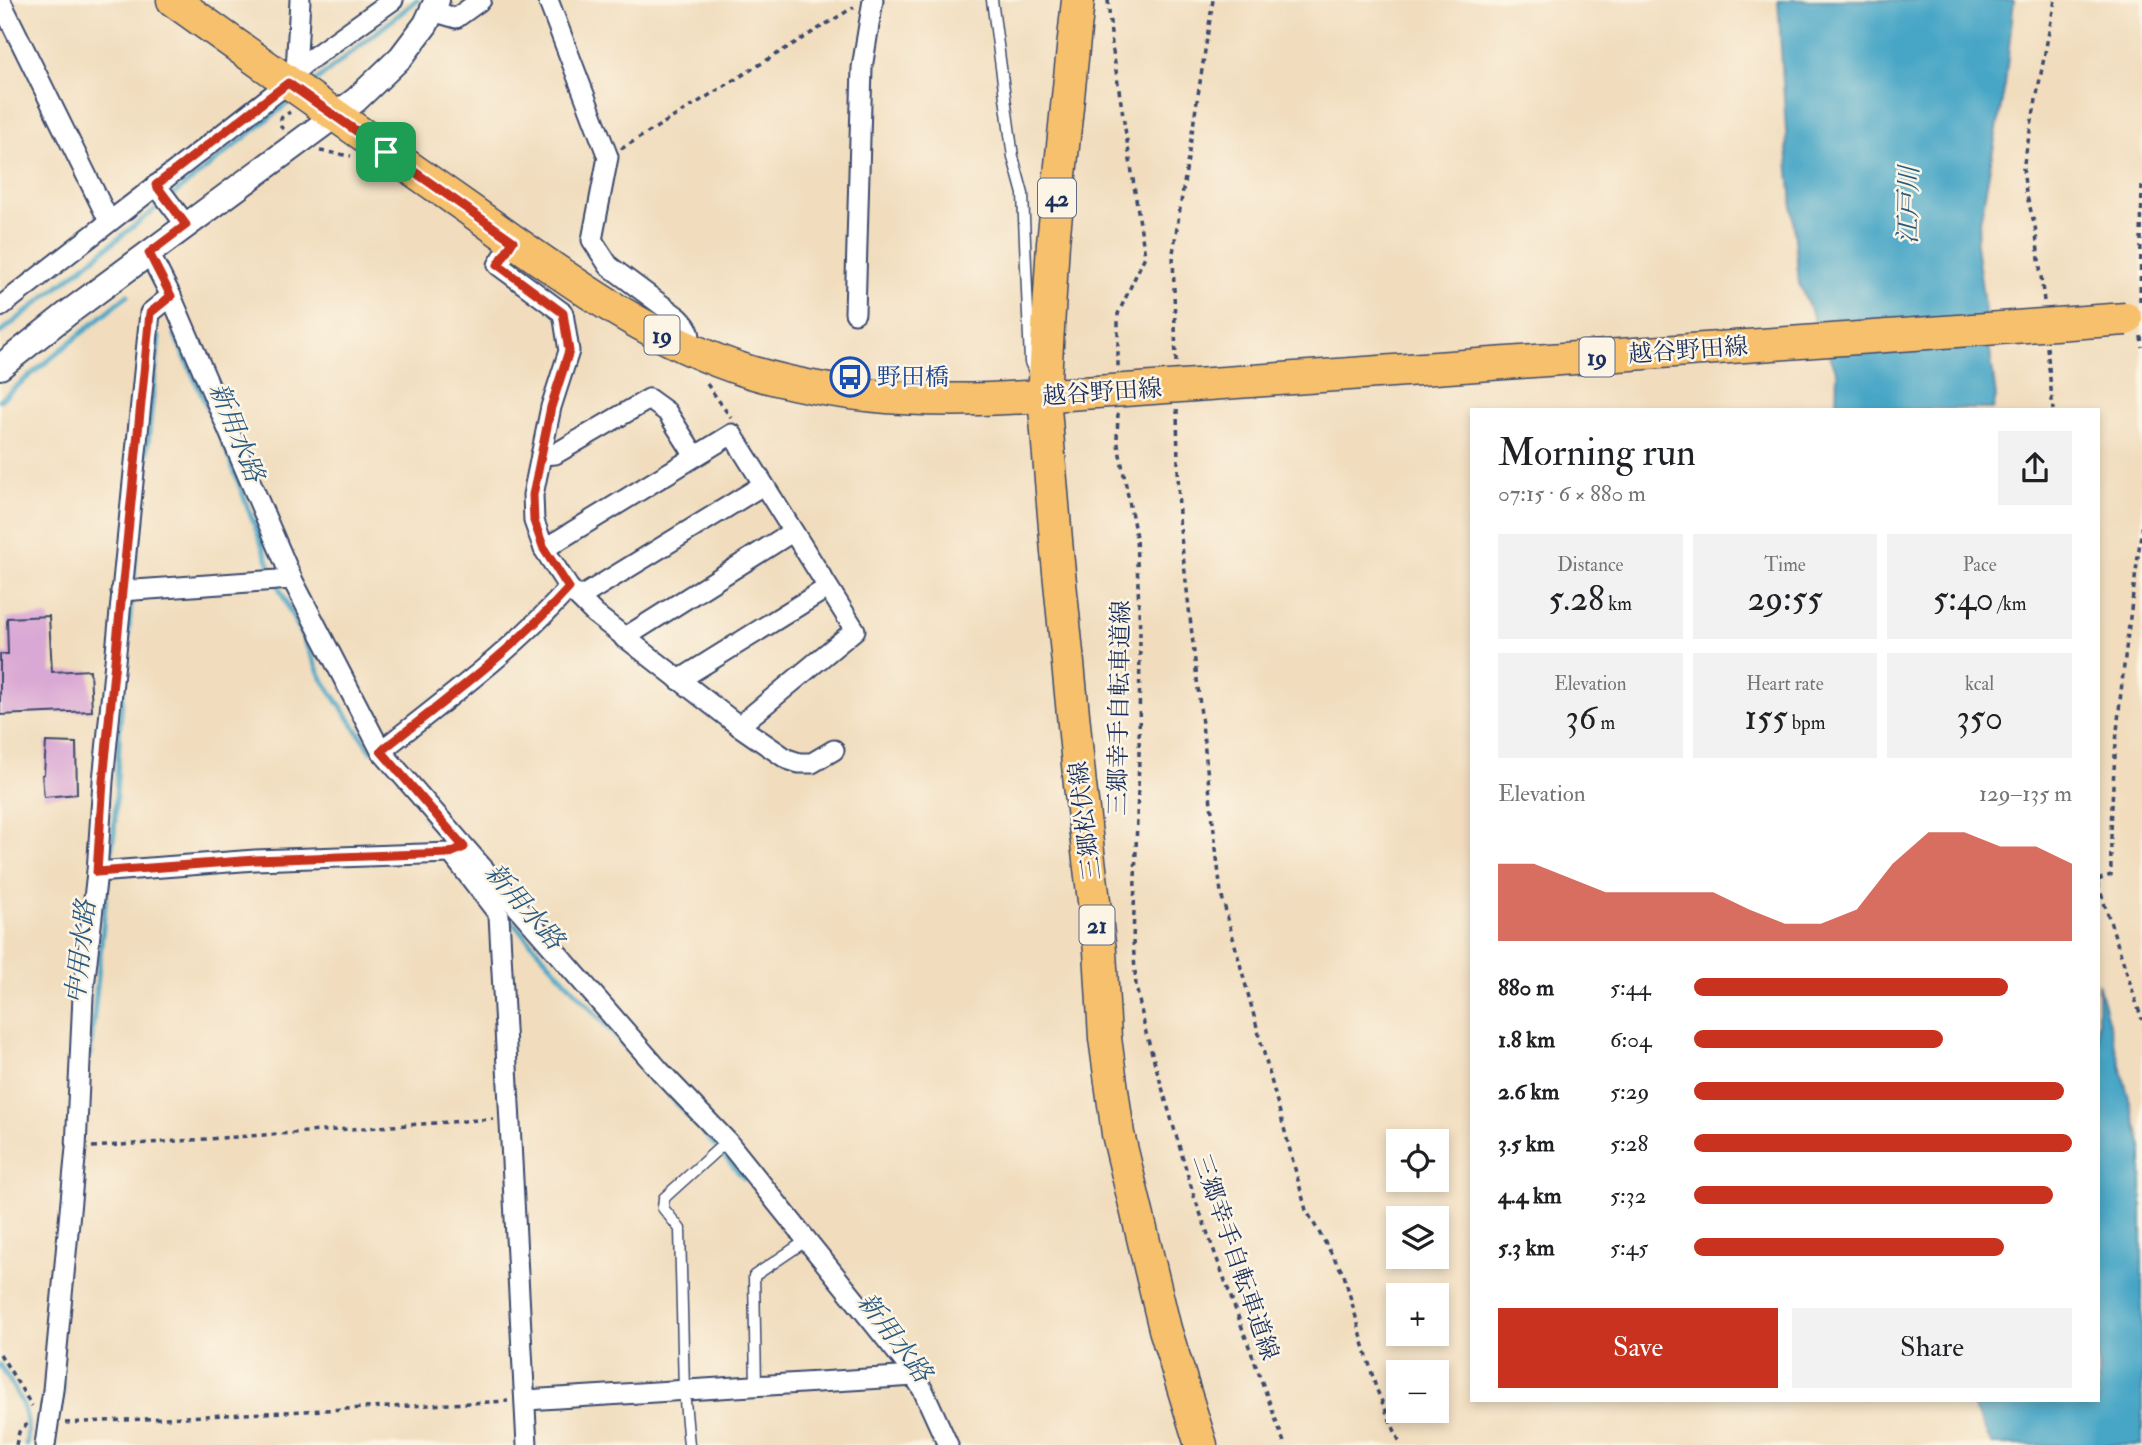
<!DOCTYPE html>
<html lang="en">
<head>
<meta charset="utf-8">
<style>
  body { margin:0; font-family:"IM FELL Double Pica","Noto Serif JP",serif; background:#f2f2f2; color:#202124; height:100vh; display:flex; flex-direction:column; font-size:26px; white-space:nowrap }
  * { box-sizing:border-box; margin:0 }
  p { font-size:23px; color:#757577 }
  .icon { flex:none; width:38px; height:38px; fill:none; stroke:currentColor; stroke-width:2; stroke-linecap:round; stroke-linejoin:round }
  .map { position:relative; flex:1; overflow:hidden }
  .details { position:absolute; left:1470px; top:408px; width:630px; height:994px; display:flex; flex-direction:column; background:#fff; border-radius:0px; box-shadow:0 4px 10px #0003 }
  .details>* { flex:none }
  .buttons { position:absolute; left:1386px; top:1129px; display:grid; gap:14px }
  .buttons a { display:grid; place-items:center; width:63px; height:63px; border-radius:0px; background:#fff; box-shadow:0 4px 10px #0003; font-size:35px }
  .pin { position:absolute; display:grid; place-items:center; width:60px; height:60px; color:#fff; margin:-30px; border-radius:14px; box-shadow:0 4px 10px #0006 }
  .round { display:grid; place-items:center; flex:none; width:74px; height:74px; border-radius:0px; background:#f2f2f2 }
  .overview { display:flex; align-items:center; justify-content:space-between; height:119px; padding:0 28px }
  h1 { font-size:38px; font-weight:600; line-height:52px }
  .metrics { display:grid; grid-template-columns:repeat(3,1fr); gap:10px; height:119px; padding:7px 28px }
  .metrics div { display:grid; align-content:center; border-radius:0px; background:#f2f2f2; text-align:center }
  .metrics b { font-size:35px; font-weight:600 }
  .metrics small { font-size:19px; font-weight:400 }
  .metrics p { font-size:19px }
  .chart { height:196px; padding:14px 28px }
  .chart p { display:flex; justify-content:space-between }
  .chart svg { width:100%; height:126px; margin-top:7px; fill:#c8321e; opacity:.7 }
  .action { display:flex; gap:14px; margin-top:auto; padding:14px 28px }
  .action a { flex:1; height:80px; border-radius:0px; background:#c8321e; color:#fff; font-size:28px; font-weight:600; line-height:80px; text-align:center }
  .action a+a { background:#f2f2f2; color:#202124 }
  ul { padding:0 28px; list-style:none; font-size:23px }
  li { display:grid; grid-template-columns:112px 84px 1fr; align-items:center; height:52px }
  li i { height:18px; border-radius:9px; background:#c8321e }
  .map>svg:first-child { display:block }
  .water { fill:#47a6c6; stroke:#316a92; stroke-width:2 }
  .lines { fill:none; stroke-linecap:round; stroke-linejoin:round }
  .stream { stroke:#47a6c6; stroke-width:5 }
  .building { fill:#daa8d4 }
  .service-casing { stroke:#3b496c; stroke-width:13 }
  .minor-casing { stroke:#3b496c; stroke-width:23 }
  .tertiary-casing { stroke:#3b496c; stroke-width:28 }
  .primary-casing { stroke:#3b496c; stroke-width:35 }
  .path { stroke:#3b496c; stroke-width:3.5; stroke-dasharray:5 5; stroke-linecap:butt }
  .service { stroke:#fff; stroke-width:10 }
  .minor { stroke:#fff; stroke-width:19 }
  .tertiary { stroke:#fff; stroke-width:24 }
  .primary { stroke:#f7c06c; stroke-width:32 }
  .primary-bridge-casing { stroke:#3b496c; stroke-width:35; stroke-linecap:butt }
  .primary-bridge { stroke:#f7c06c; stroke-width:32 }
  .route-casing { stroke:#fff; stroke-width:14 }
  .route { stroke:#c8321e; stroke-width:9 }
  .labels { text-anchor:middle; stroke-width:5; stroke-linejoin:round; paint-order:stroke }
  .shield { fill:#fcf5e5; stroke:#5e6a86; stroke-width:2 }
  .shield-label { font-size:23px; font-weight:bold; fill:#1b2f5e }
  .street-label { font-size:24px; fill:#1b2f5e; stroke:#fcf5e5 }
  .transit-label { font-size:24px; fill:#164399; stroke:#fcf5e5; text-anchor:start }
  .water-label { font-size:26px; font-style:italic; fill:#2a5982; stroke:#fcf5e5 }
</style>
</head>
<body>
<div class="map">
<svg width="2142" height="1445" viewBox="0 0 2142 1445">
  <rect width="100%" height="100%" fill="#fcf5e5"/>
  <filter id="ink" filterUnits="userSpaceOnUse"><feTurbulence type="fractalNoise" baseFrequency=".0143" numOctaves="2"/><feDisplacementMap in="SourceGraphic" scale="14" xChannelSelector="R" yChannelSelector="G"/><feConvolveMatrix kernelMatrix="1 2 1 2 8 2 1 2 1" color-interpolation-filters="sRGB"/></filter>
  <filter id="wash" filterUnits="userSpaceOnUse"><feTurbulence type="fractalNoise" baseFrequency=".00686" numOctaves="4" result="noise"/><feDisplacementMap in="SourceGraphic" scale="28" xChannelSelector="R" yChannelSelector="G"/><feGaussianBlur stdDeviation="1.57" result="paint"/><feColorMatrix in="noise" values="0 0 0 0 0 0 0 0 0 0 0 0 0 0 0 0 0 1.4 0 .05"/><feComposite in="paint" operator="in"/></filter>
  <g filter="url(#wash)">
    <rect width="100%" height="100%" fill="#f1ddbe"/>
    <g class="water">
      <path d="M 1778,0 L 2014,0 L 2005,85 L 1976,244 L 1996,397 L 1993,409 L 1836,409 L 1837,372 L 1799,284 L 1787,148 Z"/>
      <path d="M 2098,983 L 2142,1147 L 2142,1445 L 1992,1445 L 1970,1400 L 2098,1400 Z"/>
    </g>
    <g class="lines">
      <g class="stream">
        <path d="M 312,84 L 417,0"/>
        <path d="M 0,333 L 293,99"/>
        <path d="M 175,335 L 225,447 L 273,574"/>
        <path d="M 0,400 L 128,295"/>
        <path d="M 277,583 L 321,677 L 371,751"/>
        <path d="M 133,584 L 159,337"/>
        <path d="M 424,815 L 452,848"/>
        <path d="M 109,867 L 114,834 L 120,724 L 132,594"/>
        <path d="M 506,915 L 641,1064"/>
        <path d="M 90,1055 L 108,876"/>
        <path d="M 671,1097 L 744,1178"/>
        <path d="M 0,1365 C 16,1392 33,1412 26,1445"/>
        <path d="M 60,1410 L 63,1385"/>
      </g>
    </g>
    <g id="blocks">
      <g class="building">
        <path d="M 49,616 L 52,672 L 90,670 L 92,711 L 0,715 L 0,654 L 8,654 L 7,618 Z"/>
        <path d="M 46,742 L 76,743 L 77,794 L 44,797 L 42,775 L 44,774 Z"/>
      </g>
    </g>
  </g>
  <g filter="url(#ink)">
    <use href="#blocks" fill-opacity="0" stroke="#3b496c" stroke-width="2"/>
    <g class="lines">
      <g class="service-casing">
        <g id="service">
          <path d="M 992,0 L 1013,157 L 1023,194 L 1030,362 L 1035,374"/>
          <path d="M 756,1386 L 754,1276 L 807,1240"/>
          <path d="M 689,1445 L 684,1390 L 680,1229 L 663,1208 L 664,1198 L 727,1141"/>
        </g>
      </g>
      <g class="minor-casing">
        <g id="minor">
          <path d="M 0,0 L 109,221"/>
          <path d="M 548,0 L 608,157 L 592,240 L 609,266 L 679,318 C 689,328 692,334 689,348"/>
          <path d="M 432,11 L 456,18 L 481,0"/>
          <path d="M 296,71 L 300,0"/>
          <path d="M 156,185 L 186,225"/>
          <path d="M 513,241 L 498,265 L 563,313 L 569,351 L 551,407 L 533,495 L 534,521 L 544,549 L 569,588 L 595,614 L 739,726 L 787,759 L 799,763 L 812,763 L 834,750"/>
          <path d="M 149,253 L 171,296 L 292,579 L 381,751 L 660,1071 L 727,1141 L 908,1366 L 923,1390 L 948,1445"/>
          <path d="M 0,307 L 288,83 L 296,71 L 305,63 L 393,0"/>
          <path d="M 855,313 L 862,68 L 873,0"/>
          <path d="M 541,455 L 555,454 L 649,399 L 667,412 L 695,456"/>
          <path d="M 544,549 L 732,434 L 855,630 L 739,726"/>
          <path d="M 121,591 L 292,579"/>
          <path d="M 579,598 L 763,485"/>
          <path d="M 624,638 L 792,532"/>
          <path d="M 679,680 L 827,588"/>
          <path d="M 381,751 C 445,700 515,649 569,588"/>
          <path d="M 451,853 L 499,915 L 527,1445"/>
          <path d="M 97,872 L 255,860 L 451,853 L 460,849"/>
          <path d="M 526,1400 L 915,1376"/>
          <path d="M 45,1445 L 53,1390 L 76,1148 L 83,996 L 97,872 L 103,781 L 150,313 L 171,296"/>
        </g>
      </g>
      <g class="tertiary-casing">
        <path id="tertiary" d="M 0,367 L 68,313 L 356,100 L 401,57 L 426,24 L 437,0"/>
      </g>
      <g class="primary-casing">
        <g id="primary">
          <path d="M 173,0 C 269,69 366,137 463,205 C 552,268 645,340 750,372 C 856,403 956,404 1065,394"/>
          <path d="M 1078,0 L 1053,243 L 1044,396 L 1057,552 L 1080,785 L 1100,951 L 1105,1038 L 1118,1134 L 1165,1329 L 1201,1445"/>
        </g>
      </g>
      <g class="path">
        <path d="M 1108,0 L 1112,45 L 1145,256 L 1118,314 L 1118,367"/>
        <path d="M 284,129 L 281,127 L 281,118 L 290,112"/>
        <path d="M 621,149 L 854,7"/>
        <path d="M 320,151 L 351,156"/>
        <path d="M 2044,301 L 2035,226 L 2026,193 L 2023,168 L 2055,0"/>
        <path d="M 2140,301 L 2142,184"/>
        <path d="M 2141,336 L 2142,347"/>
        <path d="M 2047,347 L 2053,410"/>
        <path d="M 1176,362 L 1173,253 L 1213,0"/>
        <path d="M 707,384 L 731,418"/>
        <path d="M 1177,409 L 1179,519 L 1221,893 L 1306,1210 L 1344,1275 L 1376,1388 L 1401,1445"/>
        <path d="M 1118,413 L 1117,439 L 1136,537 L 1140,633 L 1139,758 L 1133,941 L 1136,986 L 1146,1033 L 1194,1196 L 1285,1445"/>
        <path d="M 2098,880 L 2111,875 C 2109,758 2127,642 2142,526"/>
        <path d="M 2098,884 L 2142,1020"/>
        <path d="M 92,1147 L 493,1119"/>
        <path d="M 0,1354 L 32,1406"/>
        <path d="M 65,1423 L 508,1401"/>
        <path d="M 16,1445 L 19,1432 L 30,1421"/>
      </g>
      <use href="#service" class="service"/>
      <use href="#minor" class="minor"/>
      <use href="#tertiary" class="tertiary"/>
      <use href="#primary" class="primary"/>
      <g class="primary-bridge-casing">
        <path id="primary-bridge" d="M 1068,394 L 2126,319"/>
      </g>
      <use href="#primary-bridge" class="primary-bridge"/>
    </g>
  </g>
  <g class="lines" filter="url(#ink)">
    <g class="route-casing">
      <path id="route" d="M 288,83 L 513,241 L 498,265 L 563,313 L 569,351 L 551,407 L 533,495 L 534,521 L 544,549 L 569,588 C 514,649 446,700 381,751 L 464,847 L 450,853 L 255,860 L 97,872 L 103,781 L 150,313 L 171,296 L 149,253 L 186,225 L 156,185 Z"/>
    </g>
    <use href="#route" class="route"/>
  </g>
  <defs>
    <g id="bus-ring" transform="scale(2.0125)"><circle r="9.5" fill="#fcf5e5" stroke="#1a4fb4" stroke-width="1.5"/><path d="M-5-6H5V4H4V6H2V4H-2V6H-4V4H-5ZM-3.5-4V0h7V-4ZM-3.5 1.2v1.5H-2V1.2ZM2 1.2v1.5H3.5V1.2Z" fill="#1a4fb4"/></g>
  </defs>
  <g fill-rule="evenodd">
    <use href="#bus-ring" x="850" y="377"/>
  </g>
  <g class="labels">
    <g class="shield">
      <rect x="1038" y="178.5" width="38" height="39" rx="5"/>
      <rect x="644.5" y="315.5" width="35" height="39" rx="5"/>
      <rect x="1579.5" y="337.5" width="35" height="39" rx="5"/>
      <rect x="1079.5" y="905.5" width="35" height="39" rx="5"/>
    </g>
    <g class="shield-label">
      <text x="1057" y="206">42</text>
      <text x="662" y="343">19</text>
      <text x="1597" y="365">19</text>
      <text x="1097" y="933">21</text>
    </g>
    <g class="street-label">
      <text transform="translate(1688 350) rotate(-4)" y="8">越谷野田線</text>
      <text transform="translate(1102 392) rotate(-4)" y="8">越谷野田線</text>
      <text transform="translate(1119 708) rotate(-89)" y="8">三郷幸手自転車道線</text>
      <text transform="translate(1085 821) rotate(-97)" y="8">三郷松伏線</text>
      <text transform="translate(1236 1257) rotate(71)" y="8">三郷幸手自転車道線</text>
    </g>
    <g class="transit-label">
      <text x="877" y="385">野田橋</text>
    </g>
    <g class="water-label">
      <text transform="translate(1908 205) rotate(-89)" y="9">江戸川</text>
      <text transform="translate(237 432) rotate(68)" y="9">新用水路</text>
      <text transform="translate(525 906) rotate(49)" y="9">新用水路</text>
      <text transform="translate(80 952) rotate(-84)" y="9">中用水路</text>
      <text transform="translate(895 1337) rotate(53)" y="9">新用水路</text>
    </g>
  </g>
</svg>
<div class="buttons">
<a><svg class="icon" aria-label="locate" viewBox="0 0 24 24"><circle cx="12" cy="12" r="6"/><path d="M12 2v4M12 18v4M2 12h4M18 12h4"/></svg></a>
<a><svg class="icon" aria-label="layers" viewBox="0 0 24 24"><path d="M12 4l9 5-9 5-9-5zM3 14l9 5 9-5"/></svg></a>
<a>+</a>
<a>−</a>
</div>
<div class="pin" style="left:386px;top:152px;background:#1e9e55"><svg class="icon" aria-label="arrive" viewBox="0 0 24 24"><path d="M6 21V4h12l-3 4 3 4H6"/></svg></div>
<section class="details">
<div class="overview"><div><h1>Morning run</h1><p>07:15 · 6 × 880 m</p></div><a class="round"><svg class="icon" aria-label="share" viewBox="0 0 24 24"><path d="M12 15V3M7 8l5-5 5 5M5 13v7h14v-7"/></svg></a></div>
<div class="metrics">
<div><p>Distance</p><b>5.28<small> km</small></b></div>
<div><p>Time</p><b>29:55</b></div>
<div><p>Pace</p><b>5:40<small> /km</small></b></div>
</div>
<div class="metrics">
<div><p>Elevation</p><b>36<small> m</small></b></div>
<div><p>Heart rate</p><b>155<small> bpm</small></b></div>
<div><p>kcal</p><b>350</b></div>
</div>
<div class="chart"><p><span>Elevation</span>129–135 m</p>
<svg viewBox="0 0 160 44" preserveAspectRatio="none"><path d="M0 44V17L10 17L20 22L30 27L40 27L50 27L60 27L70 33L80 38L90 38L100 33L110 17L120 6L130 6L140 11L150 11L160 17V44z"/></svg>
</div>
<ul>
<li><b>880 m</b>5:44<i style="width:83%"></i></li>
<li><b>1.8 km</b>6:04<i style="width:66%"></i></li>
<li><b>2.6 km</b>5:29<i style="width:98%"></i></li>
<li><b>3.5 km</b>5:28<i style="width:100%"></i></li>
<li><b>4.4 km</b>5:32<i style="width:95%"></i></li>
<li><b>5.3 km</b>5:45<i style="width:82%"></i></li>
</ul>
<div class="action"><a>Save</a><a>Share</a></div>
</section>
</div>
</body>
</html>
